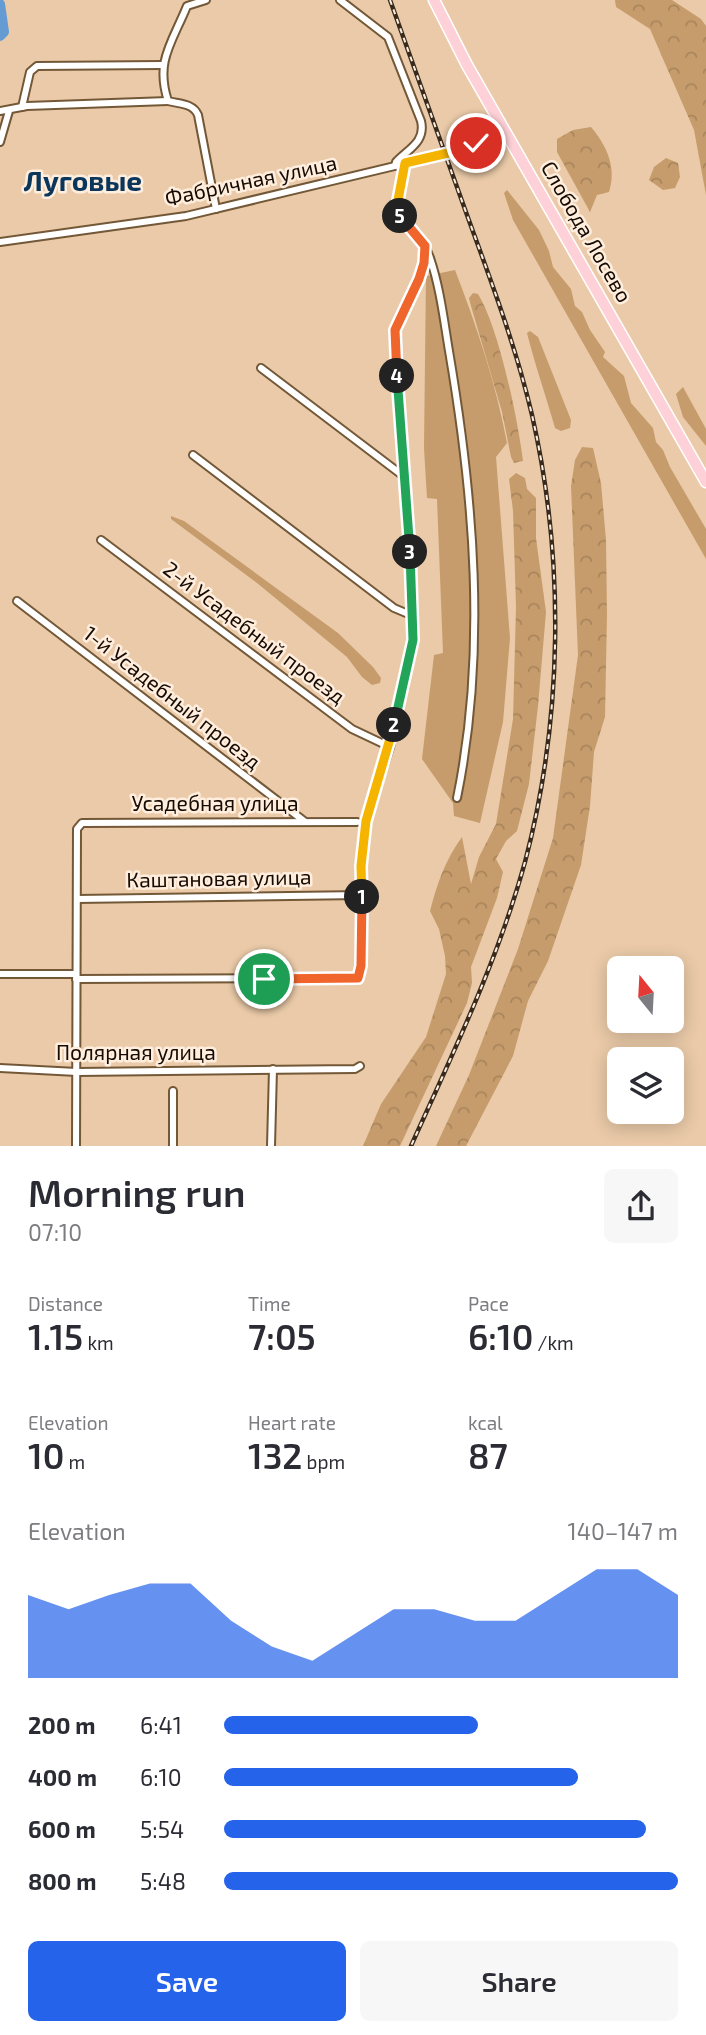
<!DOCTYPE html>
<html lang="en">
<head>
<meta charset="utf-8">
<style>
  body { margin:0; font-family:"Exo 2",sans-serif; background:#f7f7f7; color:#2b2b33; height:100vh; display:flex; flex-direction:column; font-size:26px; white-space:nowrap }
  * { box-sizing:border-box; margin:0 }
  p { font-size:23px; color:#7c7c81 }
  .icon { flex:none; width:38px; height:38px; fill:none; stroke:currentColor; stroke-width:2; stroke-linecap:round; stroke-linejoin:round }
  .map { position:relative; height:1146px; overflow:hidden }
  .side { display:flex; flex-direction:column; background:#fff; flex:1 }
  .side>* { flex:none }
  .needle { width:46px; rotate:342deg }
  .tools { position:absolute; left:607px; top:956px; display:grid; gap:14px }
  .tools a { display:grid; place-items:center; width:77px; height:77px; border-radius:10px; background:#fff; box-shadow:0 4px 18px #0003; font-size:35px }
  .pin { position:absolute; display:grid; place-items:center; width:60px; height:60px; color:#fff; margin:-30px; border:4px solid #fff; border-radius:50%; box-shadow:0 2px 7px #0007 }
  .km { position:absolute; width:35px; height:35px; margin:-18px; border-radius:50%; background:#222; color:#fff; font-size:19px; line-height:35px; text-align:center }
  .round { display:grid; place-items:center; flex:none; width:74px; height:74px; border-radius:10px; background:#f7f7f7 }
  .summary { display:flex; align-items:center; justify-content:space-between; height:119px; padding:0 28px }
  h1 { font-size:38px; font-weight:600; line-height:52px }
  .metrics { display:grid; grid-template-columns:repeat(3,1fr); gap:10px; height:119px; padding:7px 28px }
  .metrics div { display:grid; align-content:center }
  .metrics b { font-size:35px; font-weight:600 }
  .metrics small { font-size:19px; font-weight:400 }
  .metrics p { font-size:19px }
  .chart { height:196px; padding:14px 28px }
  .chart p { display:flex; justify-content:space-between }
  .chart svg { width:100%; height:126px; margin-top:7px; fill:#2563eb; opacity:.7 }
  .primary-button { display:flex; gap:14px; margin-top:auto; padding:14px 28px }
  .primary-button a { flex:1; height:80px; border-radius:10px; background:#2563eb; color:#fff; font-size:28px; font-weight:600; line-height:80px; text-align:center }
  .primary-button a+a { background:#f7f7f7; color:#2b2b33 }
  ul { padding:0 28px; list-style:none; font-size:23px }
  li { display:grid; grid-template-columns:112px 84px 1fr; align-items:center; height:52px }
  li i { height:18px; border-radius:9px; background:#2563eb }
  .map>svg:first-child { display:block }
  .green { fill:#c69c6c }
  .forest { fill:url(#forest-crowns) }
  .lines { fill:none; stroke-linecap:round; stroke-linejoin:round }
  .river { stroke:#649bd2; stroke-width:10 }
  .minor-casing { stroke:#735838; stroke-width:10 }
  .primary-casing { stroke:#fff; stroke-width:13 }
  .minor { stroke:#fff; stroke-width:6 }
  .primary { stroke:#fed0d7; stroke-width:10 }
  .rail-casing { stroke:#382a1d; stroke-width:4.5 }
  .rail { stroke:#fed; stroke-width:2; stroke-dasharray:5; stroke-linecap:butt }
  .split-1-casing { stroke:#fff; stroke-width:14 }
  .split-2-casing { stroke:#fff; stroke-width:14 }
  .split-3-casing { stroke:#fff; stroke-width:14 }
  .split-4-casing { stroke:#fff; stroke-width:14 }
  .split-5-casing { stroke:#fff; stroke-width:14 }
  .split-6-casing { stroke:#fff; stroke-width:14 }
  .split-1 { stroke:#f0652b; stroke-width:9 }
  .split-2 { stroke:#f5b400; stroke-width:9 }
  .split-3 { stroke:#22a559; stroke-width:9 }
  .split-4 { stroke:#22a559; stroke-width:9 }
  .split-5 { stroke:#f0652b; stroke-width:9 }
  .split-6 { stroke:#f5b400; stroke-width:9 }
  .labels { text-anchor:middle; stroke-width:5; stroke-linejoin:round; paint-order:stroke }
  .street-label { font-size:21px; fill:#160b02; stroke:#fed }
  .district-label { font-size:28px; font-weight:bold; fill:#0b365b; stroke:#fed }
</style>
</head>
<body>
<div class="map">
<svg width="706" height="1146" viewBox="0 0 706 1146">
  <defs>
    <pattern id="forest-crowns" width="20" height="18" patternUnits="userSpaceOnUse" patternTransform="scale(1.75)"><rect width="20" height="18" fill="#c69c6c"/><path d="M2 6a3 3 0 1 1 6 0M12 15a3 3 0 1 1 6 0" fill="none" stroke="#a9855c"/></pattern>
  </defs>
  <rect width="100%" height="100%" fill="#eacaa8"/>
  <g class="green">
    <path d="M 507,190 L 539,230 L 549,251 L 553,267 L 571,289 L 575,306 L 582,312 L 590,330 L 605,352 L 603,357 L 624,376 L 631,403 L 653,428 L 656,442 L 663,450 L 670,467 L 706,529 L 706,559 L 513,220 L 504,193 Z"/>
    <path d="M 455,270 C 477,327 496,384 507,443 L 496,457 L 510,638 L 503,722 L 480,823 L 454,816 L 453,803 L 422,759 L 434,655 L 443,653 L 437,499 L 427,498 L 424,448 L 426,276 Z"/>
    <path d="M 530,331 L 538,337 L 571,420 L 570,428 L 561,431 L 555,428 C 546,396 535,365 527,333 Z"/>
    <path d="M 683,387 L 706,429 L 706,446 L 683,417 L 676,394 Z"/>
    <path d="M 171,516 L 184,521 L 338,633 L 373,667 L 381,678 L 380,683 L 372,685 L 362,677 L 347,657 L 257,583 L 171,519 Z"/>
  </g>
  <g class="forest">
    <path d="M 615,0 L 672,0 L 701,19 L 706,26 L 706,195 L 694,130 L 650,29 L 616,7 Z"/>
    <path d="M 591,127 C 607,146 617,168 609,192 L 597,195 L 590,212 L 557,152 L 557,139 L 573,130 Z"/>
    <path d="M 666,158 L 678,163 L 680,177 L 675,188 L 663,190 L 649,180 L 654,167 Z"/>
    <path d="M 473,293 L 478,294 C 499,328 518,420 523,461 L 514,463 L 511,457 L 502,412 L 471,306 L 469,298 Z"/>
    <path d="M 582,447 L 593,448 L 601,483 L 606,540 L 607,615 L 605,717 L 594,752 L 590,806 L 581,865 L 548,961 L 528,1001 L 513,1056 L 466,1146 L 436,1146 L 469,1075 L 518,949 L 553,838 L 578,655 L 571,486 L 575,460 Z"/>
    <path d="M 516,473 L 525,478 L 527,489 L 536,498 L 536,538 L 546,612 L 538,706 L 529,784 L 517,831 L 506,841 L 496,859 L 503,872 L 497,898 L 471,967 L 472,983 L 467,1003 L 400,1146 L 363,1146 L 381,1104 L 426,1037 L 446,974 L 445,956 L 439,929 L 430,911 C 437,884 445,860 462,837 L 471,884 L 479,857 L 496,824 L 513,719 L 516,607 L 513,511 L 509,479 Z"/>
  </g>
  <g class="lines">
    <path class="river" d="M 0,4 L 4,32 L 0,36"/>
    <g class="minor-casing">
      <g id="minor">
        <path d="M 206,0 L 187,6 C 172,43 155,61 168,101 C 179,104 193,103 198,115 L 216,209"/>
        <path d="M 340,0 L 388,37 L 421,121 C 426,142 408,149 396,162 L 395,166"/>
        <path d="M 22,107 L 30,72 L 37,66 L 162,65"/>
        <path d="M 0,111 L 27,106 L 168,101"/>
        <path d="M 0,142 L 9,111"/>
        <path d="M 405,163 C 401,179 392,204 402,220 C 412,233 425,241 430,258 C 440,287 444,321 449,351 C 474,498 487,651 457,798"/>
        <path d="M 0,242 L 186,216 L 445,154 L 476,143 L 504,129"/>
        <path d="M 261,368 L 406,478"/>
        <path d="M 193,455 L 394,608 L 413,616"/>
        <path d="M 101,540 L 352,729 L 390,747"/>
        <path d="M 17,601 L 304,821"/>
        <path d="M 77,899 L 362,895"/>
        <path d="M 0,974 L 76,974"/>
        <path d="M 76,979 L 358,978 L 361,966 L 361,866 L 366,821 L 390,747 L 413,640 L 406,478 L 394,349 L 395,330 L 419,279 L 424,263 L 425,246"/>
        <path d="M 0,1068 L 77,1072 L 355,1069 L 360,1066"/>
        <path d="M 173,1091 L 173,1146"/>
        <path d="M 76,1146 L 77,829 L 82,823 L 357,822"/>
        <path d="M 271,1146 L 273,1069"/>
      </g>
    </g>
    <g class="primary-casing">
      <path id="primary" d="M 434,0 L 467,65 L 706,482"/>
    </g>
    <use href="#minor" class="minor"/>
    <use href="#primary" class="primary"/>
    <g class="rail-casing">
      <path id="rail" d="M 390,0 C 416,72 441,143 467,215 C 491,281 516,347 532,415 C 565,560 563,718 525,862 C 498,960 453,1053 411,1146"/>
    </g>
    <use href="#rail" class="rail"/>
  </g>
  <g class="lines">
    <g class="split-1-casing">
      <path id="split-1" d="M 264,979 L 358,978 L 361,966 L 362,897"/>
    </g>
    <g class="split-2-casing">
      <path id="split-2" d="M 362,897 L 361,866 L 366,821 L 394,725"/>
    </g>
    <g class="split-3-casing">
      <path id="split-3" d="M 394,725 L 413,640 L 410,552"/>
    </g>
    <g class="split-4-casing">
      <path id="split-4" d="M 397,376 L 410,552"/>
    </g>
    <g class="split-5-casing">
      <path id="split-5" d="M 397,376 L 395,330 L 419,279 L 424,263 L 425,246 L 400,216"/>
    </g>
    <g class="split-6-casing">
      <path id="split-6" d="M 400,216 L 398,200 L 405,163 L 448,153 L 476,143"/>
    </g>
    <use href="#split-1" class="split-1"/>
    <use href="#split-2" class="split-2"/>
    <use href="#split-3" class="split-3"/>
    <use href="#split-4" class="split-4"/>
    <use href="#split-5" class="split-5"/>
    <use href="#split-6" class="split-6"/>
  </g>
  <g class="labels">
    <g class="street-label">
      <text transform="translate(251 181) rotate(-12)" y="7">Фабричная улица</text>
      <text transform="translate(586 232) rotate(60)" y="7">Слобода Лосево</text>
      <text transform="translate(254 633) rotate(37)" y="7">2-й Усадебный проезд</text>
      <text transform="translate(172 698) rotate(38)" y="7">1-й Усадебный проезд</text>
      <text x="215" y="811">Усадебная улица</text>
      <text transform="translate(219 879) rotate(-1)" y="7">Каштановая улица</text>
      <text x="136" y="1060">Полярная улица</text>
    </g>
    <g class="district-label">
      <text x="83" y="191">Луговые</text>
    </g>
  </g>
</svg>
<div class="tools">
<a><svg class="needle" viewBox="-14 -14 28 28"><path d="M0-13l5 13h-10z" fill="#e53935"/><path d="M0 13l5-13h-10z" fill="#7c7c81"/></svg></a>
<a><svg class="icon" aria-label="layers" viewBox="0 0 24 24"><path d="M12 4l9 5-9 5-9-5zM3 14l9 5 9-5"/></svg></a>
</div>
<div class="pin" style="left:264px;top:979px;background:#1e9e55"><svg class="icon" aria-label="arrive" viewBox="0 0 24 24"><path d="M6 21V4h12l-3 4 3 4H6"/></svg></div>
<div class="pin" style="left:476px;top:143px;background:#d93025"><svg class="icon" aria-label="check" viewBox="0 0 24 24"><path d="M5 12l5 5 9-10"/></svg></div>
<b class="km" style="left:362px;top:897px">1</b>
<b class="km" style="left:394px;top:725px">2</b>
<b class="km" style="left:410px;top:552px">3</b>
<b class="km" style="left:397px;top:376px">4</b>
<b class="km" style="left:400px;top:216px">5</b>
</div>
<section class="side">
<div class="summary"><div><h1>Morning run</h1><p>07:10</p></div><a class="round"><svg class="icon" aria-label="share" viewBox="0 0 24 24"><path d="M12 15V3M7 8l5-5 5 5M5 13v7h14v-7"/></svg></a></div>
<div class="metrics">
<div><p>Distance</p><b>1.15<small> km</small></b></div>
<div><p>Time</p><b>7:05</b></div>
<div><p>Pace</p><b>6:10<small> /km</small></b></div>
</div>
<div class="metrics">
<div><p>Elevation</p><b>10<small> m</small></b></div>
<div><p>Heart rate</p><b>132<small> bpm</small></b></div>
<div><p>kcal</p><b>87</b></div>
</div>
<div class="chart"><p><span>Elevation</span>140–147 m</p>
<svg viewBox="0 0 160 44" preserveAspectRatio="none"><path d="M0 44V15L10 20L20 15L30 11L40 11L50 24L60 33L70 38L80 29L90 20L100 20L110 24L120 24L130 15L140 6L150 6L160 15V44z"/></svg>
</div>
<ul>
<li><b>200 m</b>6:41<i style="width:56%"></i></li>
<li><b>400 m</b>6:10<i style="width:78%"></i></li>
<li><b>600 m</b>5:54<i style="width:93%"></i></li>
<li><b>800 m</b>5:48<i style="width:100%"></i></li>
</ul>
<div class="primary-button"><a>Save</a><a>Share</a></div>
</section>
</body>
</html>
